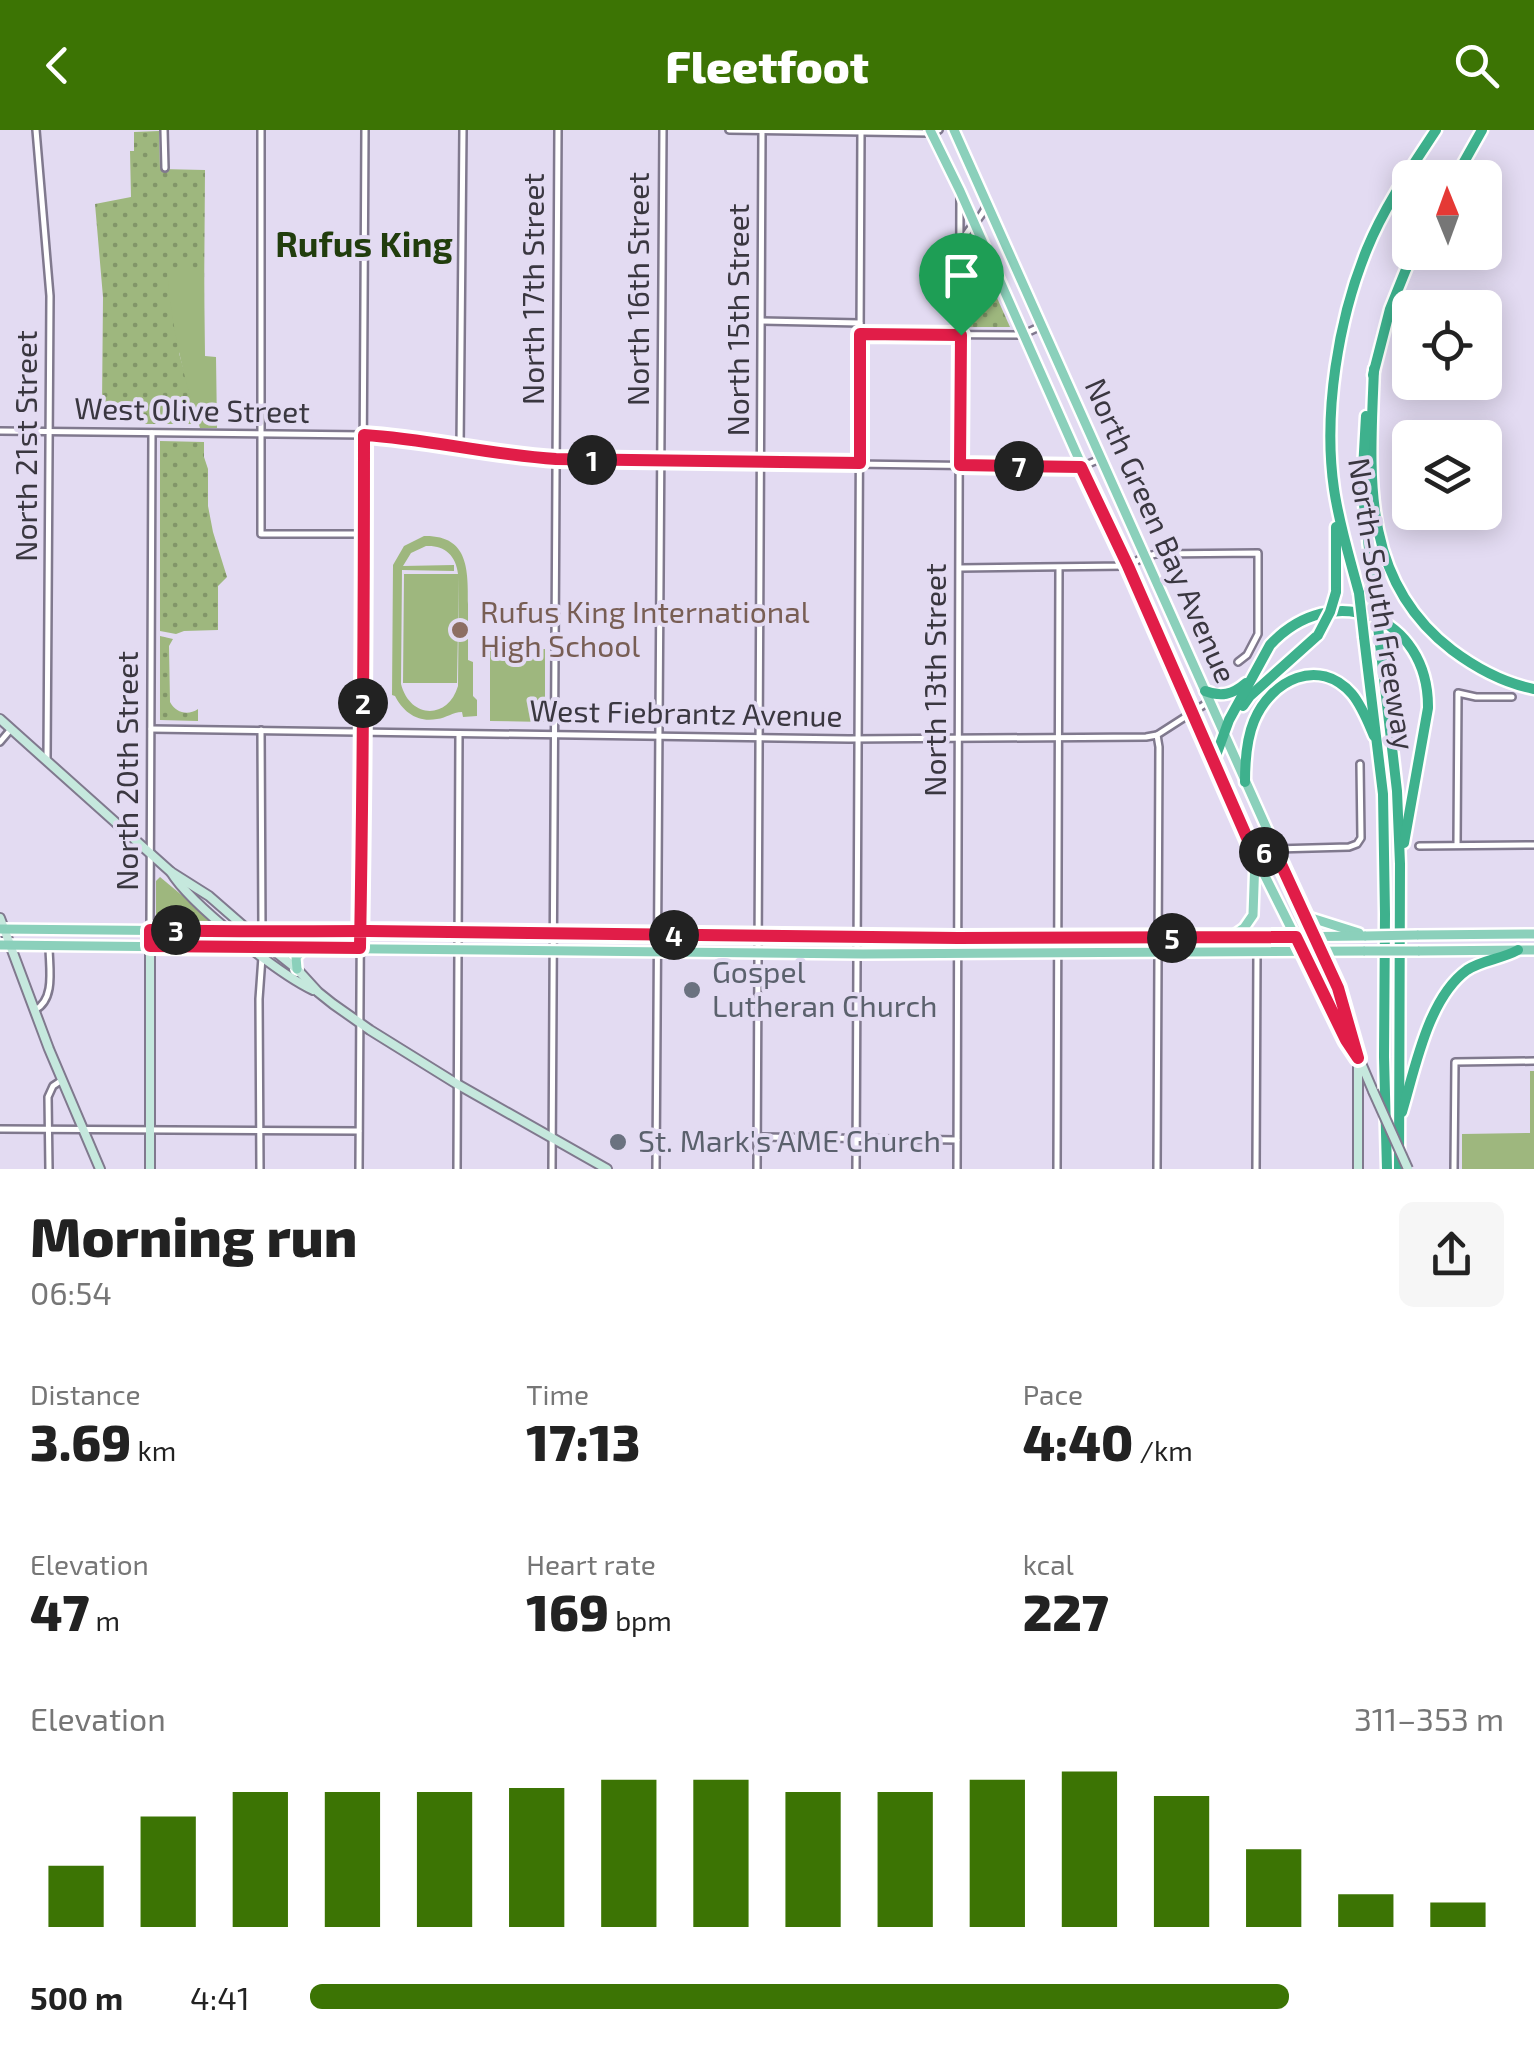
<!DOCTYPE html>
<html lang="en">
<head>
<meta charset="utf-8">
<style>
  body { margin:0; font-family:"Exo 2",sans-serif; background:#f6f6f6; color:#222; height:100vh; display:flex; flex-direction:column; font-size:38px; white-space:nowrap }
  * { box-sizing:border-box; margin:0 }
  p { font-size:32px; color:#767676 }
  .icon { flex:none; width:55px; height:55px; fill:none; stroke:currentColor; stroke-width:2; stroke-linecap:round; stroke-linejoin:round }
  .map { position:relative; height:1039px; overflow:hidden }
  .side { display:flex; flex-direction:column; background:#fff; flex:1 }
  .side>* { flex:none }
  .needle { width:65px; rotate:359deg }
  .tools { position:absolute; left:1392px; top:30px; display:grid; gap:20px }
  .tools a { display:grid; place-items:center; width:110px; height:110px; border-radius:15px; background:#fff; box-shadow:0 5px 25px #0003; font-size:50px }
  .pin { position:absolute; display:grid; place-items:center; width:85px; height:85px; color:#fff; margin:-102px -42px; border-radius:50% 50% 50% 0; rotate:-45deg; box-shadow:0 0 10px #0007 }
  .pin .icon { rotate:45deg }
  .km { position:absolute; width:50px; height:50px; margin:-25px; border-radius:50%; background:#222; color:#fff; font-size:28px; line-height:50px; text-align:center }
  .round { display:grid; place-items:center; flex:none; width:105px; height:105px; border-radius:15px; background:#f6f6f6 }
  .summary { display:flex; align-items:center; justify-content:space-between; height:170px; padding:0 30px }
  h1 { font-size:55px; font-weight:800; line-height:75px }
  .metrics { display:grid; grid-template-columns:repeat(3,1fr); gap:15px; height:170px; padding:10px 30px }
  .metrics div { display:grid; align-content:center }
  .metrics b { font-size:50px; font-weight:800 }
  .metrics small { font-size:28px; font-weight:400 }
  .metrics p { font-size:28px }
  .chart { height:280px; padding:20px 30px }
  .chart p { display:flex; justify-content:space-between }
  .chart svg { width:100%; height:180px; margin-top:10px; stroke:#3c7404; stroke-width:6 }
  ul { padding:0 30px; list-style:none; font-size:32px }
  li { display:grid; grid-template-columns:160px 120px 1fr; align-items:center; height:75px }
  li i { height:25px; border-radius:12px; background:#3c7404 }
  header { display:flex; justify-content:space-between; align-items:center; height:130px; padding:0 30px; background:#3c7404; color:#fff; font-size:45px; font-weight:800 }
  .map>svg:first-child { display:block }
  .grass { fill:url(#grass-dots) }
  .park { fill:#9eb77e; fill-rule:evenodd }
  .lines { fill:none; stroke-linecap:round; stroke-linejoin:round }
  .street-casing { stroke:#80798e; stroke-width:10 }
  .secondary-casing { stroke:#80798e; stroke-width:12 }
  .primary-casing { stroke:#fff; stroke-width:14 }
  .highway-casing { stroke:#fff; stroke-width:15 }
  .street { stroke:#fff; stroke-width:5 }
  .secondary { stroke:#c5e8dd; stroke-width:8 }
  .primary { stroke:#8bd0bb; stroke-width:9 }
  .highway { stroke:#3eb18d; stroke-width:10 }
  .secondary-bridge-casing { stroke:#80798e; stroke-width:12; stroke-linecap:butt }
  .primary-bridge-casing { stroke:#fff; stroke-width:14; stroke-linecap:butt }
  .highway-bridge-casing { stroke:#fff; stroke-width:15; stroke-linecap:butt }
  .secondary-bridge { stroke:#c5e8dd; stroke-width:8 }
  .primary-bridge { stroke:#8bd0bb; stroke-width:9 }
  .highway-bridge { stroke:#3eb18d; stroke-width:10 }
  .route-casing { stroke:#fff; stroke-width:20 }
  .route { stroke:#e11d48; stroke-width:12 }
  .education-dot { fill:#8d6e63; stroke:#e3dbf2; stroke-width:4 }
  .worship-dot { fill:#6b7280; stroke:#e3dbf2; stroke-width:4 }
  .labels { text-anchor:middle; stroke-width:8; stroke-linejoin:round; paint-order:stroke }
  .street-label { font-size:30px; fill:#3a3740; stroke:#e3dbf2 }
  .education-label { font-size:30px; fill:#785e54; stroke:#e3dbf2; text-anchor:start }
  .worship-label { font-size:30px; fill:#5b616d; stroke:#e3dbf2; text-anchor:start }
  .quarter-label { font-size:35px; font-weight:bold; fill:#213d0d; stroke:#e3dbf2 }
</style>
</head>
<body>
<header><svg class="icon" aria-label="back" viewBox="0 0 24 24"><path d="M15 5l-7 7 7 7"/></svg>Fleetfoot<svg class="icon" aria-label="search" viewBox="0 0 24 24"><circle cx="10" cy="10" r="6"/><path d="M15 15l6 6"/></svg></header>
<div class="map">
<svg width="1534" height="1039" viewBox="0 0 1534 1039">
  <defs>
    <pattern id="grass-dots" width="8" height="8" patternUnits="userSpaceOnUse" patternTransform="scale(2.5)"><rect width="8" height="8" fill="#9eb77e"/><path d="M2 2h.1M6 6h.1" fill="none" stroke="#829669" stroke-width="1.8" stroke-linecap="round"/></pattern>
  </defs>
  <rect width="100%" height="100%" fill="#e3dbf2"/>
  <g class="grass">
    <path d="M 159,1 L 160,39 L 205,40 L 204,178 L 179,223 L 199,294 L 142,294 L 141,276 L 102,274 L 103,167 L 95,74 L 131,67 L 130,21 L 134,21 L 134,2 Z"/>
    <path d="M 969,161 L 994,161 L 1010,197 L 970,197 Z"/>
    <path d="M 160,311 L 204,312 L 204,327 L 208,339 L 208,376 L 213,402 L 227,447 L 218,456 L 218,500 L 184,501 L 176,504 L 160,501 Z"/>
    <path d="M 160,506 L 173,509 L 169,516 L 170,572 C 176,583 188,586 198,579 L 198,591 L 160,590 Z"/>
  </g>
  <g class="park">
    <path d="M 167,140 L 204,140 L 205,226 L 216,227 L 217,298 L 200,298 C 183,247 171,194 167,140 Z"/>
    <path d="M 424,406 C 469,405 468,440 468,474 C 468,493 468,511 468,530 L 473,532 L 473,566 L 477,570 L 477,586 L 463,587 L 462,582 C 452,582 447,588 437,589 C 418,593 403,582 395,566 L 392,565 L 393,435 L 404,416 ZM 426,416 C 444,415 456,425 458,444 L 404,444 L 403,553 L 457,553 L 459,446 L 458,556 C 448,590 410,589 401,554 L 402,440 L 454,441 L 454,435 L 403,436 L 411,423 Z"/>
    <path d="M 490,519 L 545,519 L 545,592 L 490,591 Z"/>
    <path d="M 160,747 L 214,792 L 214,794 L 158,793 L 156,790 L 156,751 Z"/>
    <path d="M 1530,941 L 1534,941 L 1534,1039 L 1462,1039 L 1462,1004 L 1530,1003 Z"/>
  </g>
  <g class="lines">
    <g class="street-casing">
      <g id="street">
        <path d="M 36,0 L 50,166 L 47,629"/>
        <path d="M 164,0 L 165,38"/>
        <path d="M 261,0 L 261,404 L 364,404"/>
        <path d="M 729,0 L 931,3 L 939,0"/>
        <path d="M 962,112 C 966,98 981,91 986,76"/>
        <path d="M 762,191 L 860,193"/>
        <path d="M 861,204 L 1022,205 L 1041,196"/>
        <path d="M 0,301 L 364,305 L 426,311 L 508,326 L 563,330 L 1081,337 L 1100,329"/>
        <path d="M 460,317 L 463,0"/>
        <path d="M 960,438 L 1127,436 L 1144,427 L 1156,424 L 1258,423 L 1258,504 L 1247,525 L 1238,532"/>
        <path d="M 151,599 L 849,609 L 1146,607 L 1157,605 L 1210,571"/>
        <path d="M 261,600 L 262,801"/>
        <path d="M 1157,605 L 1159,617 L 1157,1039"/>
        <path d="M 0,612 L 11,599"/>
        <path d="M 1457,715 L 1458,563 L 1476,567 L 1512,567"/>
        <path d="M 1419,716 L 1534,715"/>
        <path d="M 1255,726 L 1275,719 L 1349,717 L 1357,714 L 1361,708 L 1360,634"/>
        <path d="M 150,800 L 152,303"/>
        <path d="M 35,880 C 56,869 49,837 49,816"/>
        <path d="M 0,999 L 359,1001"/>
        <path d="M 756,1007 L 957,1010"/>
        <path d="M 49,1039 L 48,967 L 53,956 L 62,950"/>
        <path d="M 260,1039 L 259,869 L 262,827"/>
        <path d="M 359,1039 L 365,0"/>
        <path d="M 457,1039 L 459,604"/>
        <path d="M 552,1039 L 558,0"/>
        <path d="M 656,1039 L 663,0"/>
        <path d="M 757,1039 L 762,1"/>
        <path d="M 856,1039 L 861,0"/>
        <path d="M 957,1039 L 960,67"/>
        <path d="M 1057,1039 L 1059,438"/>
        <path d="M 1256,1039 L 1257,822"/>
        <path d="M 1454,1039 L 1455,932 L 1534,931"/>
      </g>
    </g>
    <g class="secondary-casing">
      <g id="secondary">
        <path d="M 0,589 L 171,742 L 209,766 L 248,800 L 297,839 L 318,862 L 333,874 L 370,900 L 457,954 L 607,1039"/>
        <path d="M 171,742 C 190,774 279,844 313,860"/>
        <path d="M 0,788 L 49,919 L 100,1039"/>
        <path d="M 1303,822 L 1346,910 L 1354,921"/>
        <path d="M 1322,822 L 1342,872 L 1358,928 L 1358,1039"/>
        <path d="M 1361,933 L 1373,961"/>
        <path d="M 150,1039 L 150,800"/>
      </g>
    </g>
    <g class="primary-casing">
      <g id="primary">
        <path d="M 930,0 L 960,61 L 1255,726 L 1303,822"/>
        <path d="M 954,0 L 1322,822"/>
        <path d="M 1305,786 L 1359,803"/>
        <path d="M 0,799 L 1049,809 L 1366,806"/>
        <path d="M 1417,805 L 1534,804"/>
        <path d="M 1231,807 L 1244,798 L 1253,785 L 1255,728"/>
        <path d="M 0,815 L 863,824 L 1365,821"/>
        <path d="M 1418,821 L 1534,820"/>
        <path d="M 297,839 L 296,827 L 305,818"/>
      </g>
    </g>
    <g class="highway-casing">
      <g id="highway">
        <path d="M 1455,48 L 1482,0"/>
        <path d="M 1374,239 C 1370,343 1359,449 1452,520 C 1476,538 1504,553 1534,559"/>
        <path d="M 1373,245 L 1390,179 L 1413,122"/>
        <path d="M 1366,286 L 1362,357 L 1375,471"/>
        <path d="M 1336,397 L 1336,462"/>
        <path d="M 1359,463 C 1350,429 1339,394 1334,359 C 1323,283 1338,190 1367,119 C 1384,77 1411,38 1436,0"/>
        <path d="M 1364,507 L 1383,664 L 1385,784 L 1384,927 L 1387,1039"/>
        <path d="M 1380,514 L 1397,661 L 1400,734 L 1399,1039"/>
        <path d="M 1205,561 C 1221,567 1232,565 1246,553"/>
        <path d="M 1243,576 L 1250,566 L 1318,505"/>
        <path d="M 1214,631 L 1229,590 L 1270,515 C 1332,448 1429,486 1428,578 L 1404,713"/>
        <path d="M 1245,652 C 1245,632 1246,610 1254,591 C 1271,550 1319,526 1352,564 C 1362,576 1368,592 1374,606"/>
        <path d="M 1402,982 C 1415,939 1428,868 1467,840 C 1482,830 1502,829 1518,820"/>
      </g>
    </g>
    <use href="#street" class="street"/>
    <use href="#secondary" class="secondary"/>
    <use href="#primary" class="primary"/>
    <use href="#highway" class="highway"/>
    <g class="secondary-bridge-casing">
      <path id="secondary-bridge" d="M 1373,961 L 1408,1039"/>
    </g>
    <g class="primary-bridge-casing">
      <g id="primary-bridge">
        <path d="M 1366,806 L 1417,805"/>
        <path d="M 1365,821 L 1418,821"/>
      </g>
    </g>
    <g class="highway-bridge-casing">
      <g id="highway-bridge">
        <path d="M 1359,463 L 1364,507"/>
        <path d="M 1375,471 L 1380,514"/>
        <path d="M 1318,505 L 1330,482 L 1336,462"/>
      </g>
    </g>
    <use href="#secondary-bridge" class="secondary-bridge"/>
    <use href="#primary-bridge" class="primary-bridge"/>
    <use href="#highway-bridge" class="highway-bridge"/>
  </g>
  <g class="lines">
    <g class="route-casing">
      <path id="route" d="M 961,205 L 860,204 L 860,333 L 556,329 C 491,325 428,309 364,305 C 364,476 363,647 360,818 L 150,816 L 150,800 C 222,802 295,801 368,801 L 958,808 L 1296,807 L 1346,910 L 1358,928 L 1338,858 L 1274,719 L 1255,726 L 1128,436 L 1081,337 L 960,335 L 961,205"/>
    </g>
    <use href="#route" class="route"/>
  </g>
  <circle class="education-dot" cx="460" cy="500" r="10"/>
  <g class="worship-dot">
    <circle cx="692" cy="860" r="10"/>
    <circle cx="618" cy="1012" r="10"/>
  </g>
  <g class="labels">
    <g class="street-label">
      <text transform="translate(534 159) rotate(-90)" y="10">North 17th Street</text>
      <text transform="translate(639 159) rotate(-90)" y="10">North 16th Street</text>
      <text transform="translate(739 190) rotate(-90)" y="10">North 15th Street</text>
      <text transform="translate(192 281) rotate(1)" y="10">West Olive Street</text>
      <text transform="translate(27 316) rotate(-90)" y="10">North 21st Street</text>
      <text transform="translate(1160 401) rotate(66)" y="10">North Green Bay Avenue</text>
      <text transform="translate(1381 474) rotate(81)" y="10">North-South Freeway</text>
      <text transform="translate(936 550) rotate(-90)" y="10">North 13th Street</text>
      <text transform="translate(686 584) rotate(1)" y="10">West Fiebrantz Avenue</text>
      <text transform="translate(128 641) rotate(-90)" y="10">North 20th Street</text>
    </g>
    <g class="education-label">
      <text x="480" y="493">Rufus King International<tspan x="480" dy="34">High School</tspan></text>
    </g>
    <g class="worship-label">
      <text x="712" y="853">Gospel<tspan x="712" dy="34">Lutheran Church</tspan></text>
      <text x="638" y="1022">St. Mark's AME Church</text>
    </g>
    <g class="quarter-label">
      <text x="364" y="127">Rufus King</text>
    </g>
  </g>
</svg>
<div class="tools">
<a><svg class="needle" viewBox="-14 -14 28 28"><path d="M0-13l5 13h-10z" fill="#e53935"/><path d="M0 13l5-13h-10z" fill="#767676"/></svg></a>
<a><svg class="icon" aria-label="locate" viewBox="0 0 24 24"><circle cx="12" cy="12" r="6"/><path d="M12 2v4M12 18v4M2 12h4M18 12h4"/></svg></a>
<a><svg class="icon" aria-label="layers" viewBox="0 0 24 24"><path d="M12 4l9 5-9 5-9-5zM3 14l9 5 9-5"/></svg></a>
</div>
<div class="pin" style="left:961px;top:205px;background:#1e9e55"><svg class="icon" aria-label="arrive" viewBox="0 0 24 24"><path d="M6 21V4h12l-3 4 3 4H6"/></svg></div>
<b class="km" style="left:592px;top:330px">1</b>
<b class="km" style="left:363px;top:573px">2</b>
<b class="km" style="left:176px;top:800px">3</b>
<b class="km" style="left:674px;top:805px">4</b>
<b class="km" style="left:1172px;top:808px">5</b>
<b class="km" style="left:1264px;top:722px">6</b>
<b class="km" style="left:1019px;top:336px">7</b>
</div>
<section class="side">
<div class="summary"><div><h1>Morning run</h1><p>06:54</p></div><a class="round"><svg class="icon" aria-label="share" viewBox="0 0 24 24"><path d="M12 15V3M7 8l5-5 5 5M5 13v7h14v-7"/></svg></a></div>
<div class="metrics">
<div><p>Distance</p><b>3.69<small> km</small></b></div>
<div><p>Time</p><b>17:13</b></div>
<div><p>Pace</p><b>4:40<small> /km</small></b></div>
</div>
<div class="metrics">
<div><p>Elevation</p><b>47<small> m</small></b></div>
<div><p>Heart rate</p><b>169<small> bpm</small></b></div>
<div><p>kcal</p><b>227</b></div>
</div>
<div class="chart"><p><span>Elevation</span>311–353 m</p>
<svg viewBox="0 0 160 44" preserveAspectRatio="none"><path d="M5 44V29M15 44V17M25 44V11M35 44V11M45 44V11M55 44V10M65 44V8M75 44V8M85 44V11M95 44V11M105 44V8M115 44V6M125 44V12M135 44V25M145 44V36M155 44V38"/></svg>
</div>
<ul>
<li><b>500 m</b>4:41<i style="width:82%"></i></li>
</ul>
</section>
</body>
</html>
